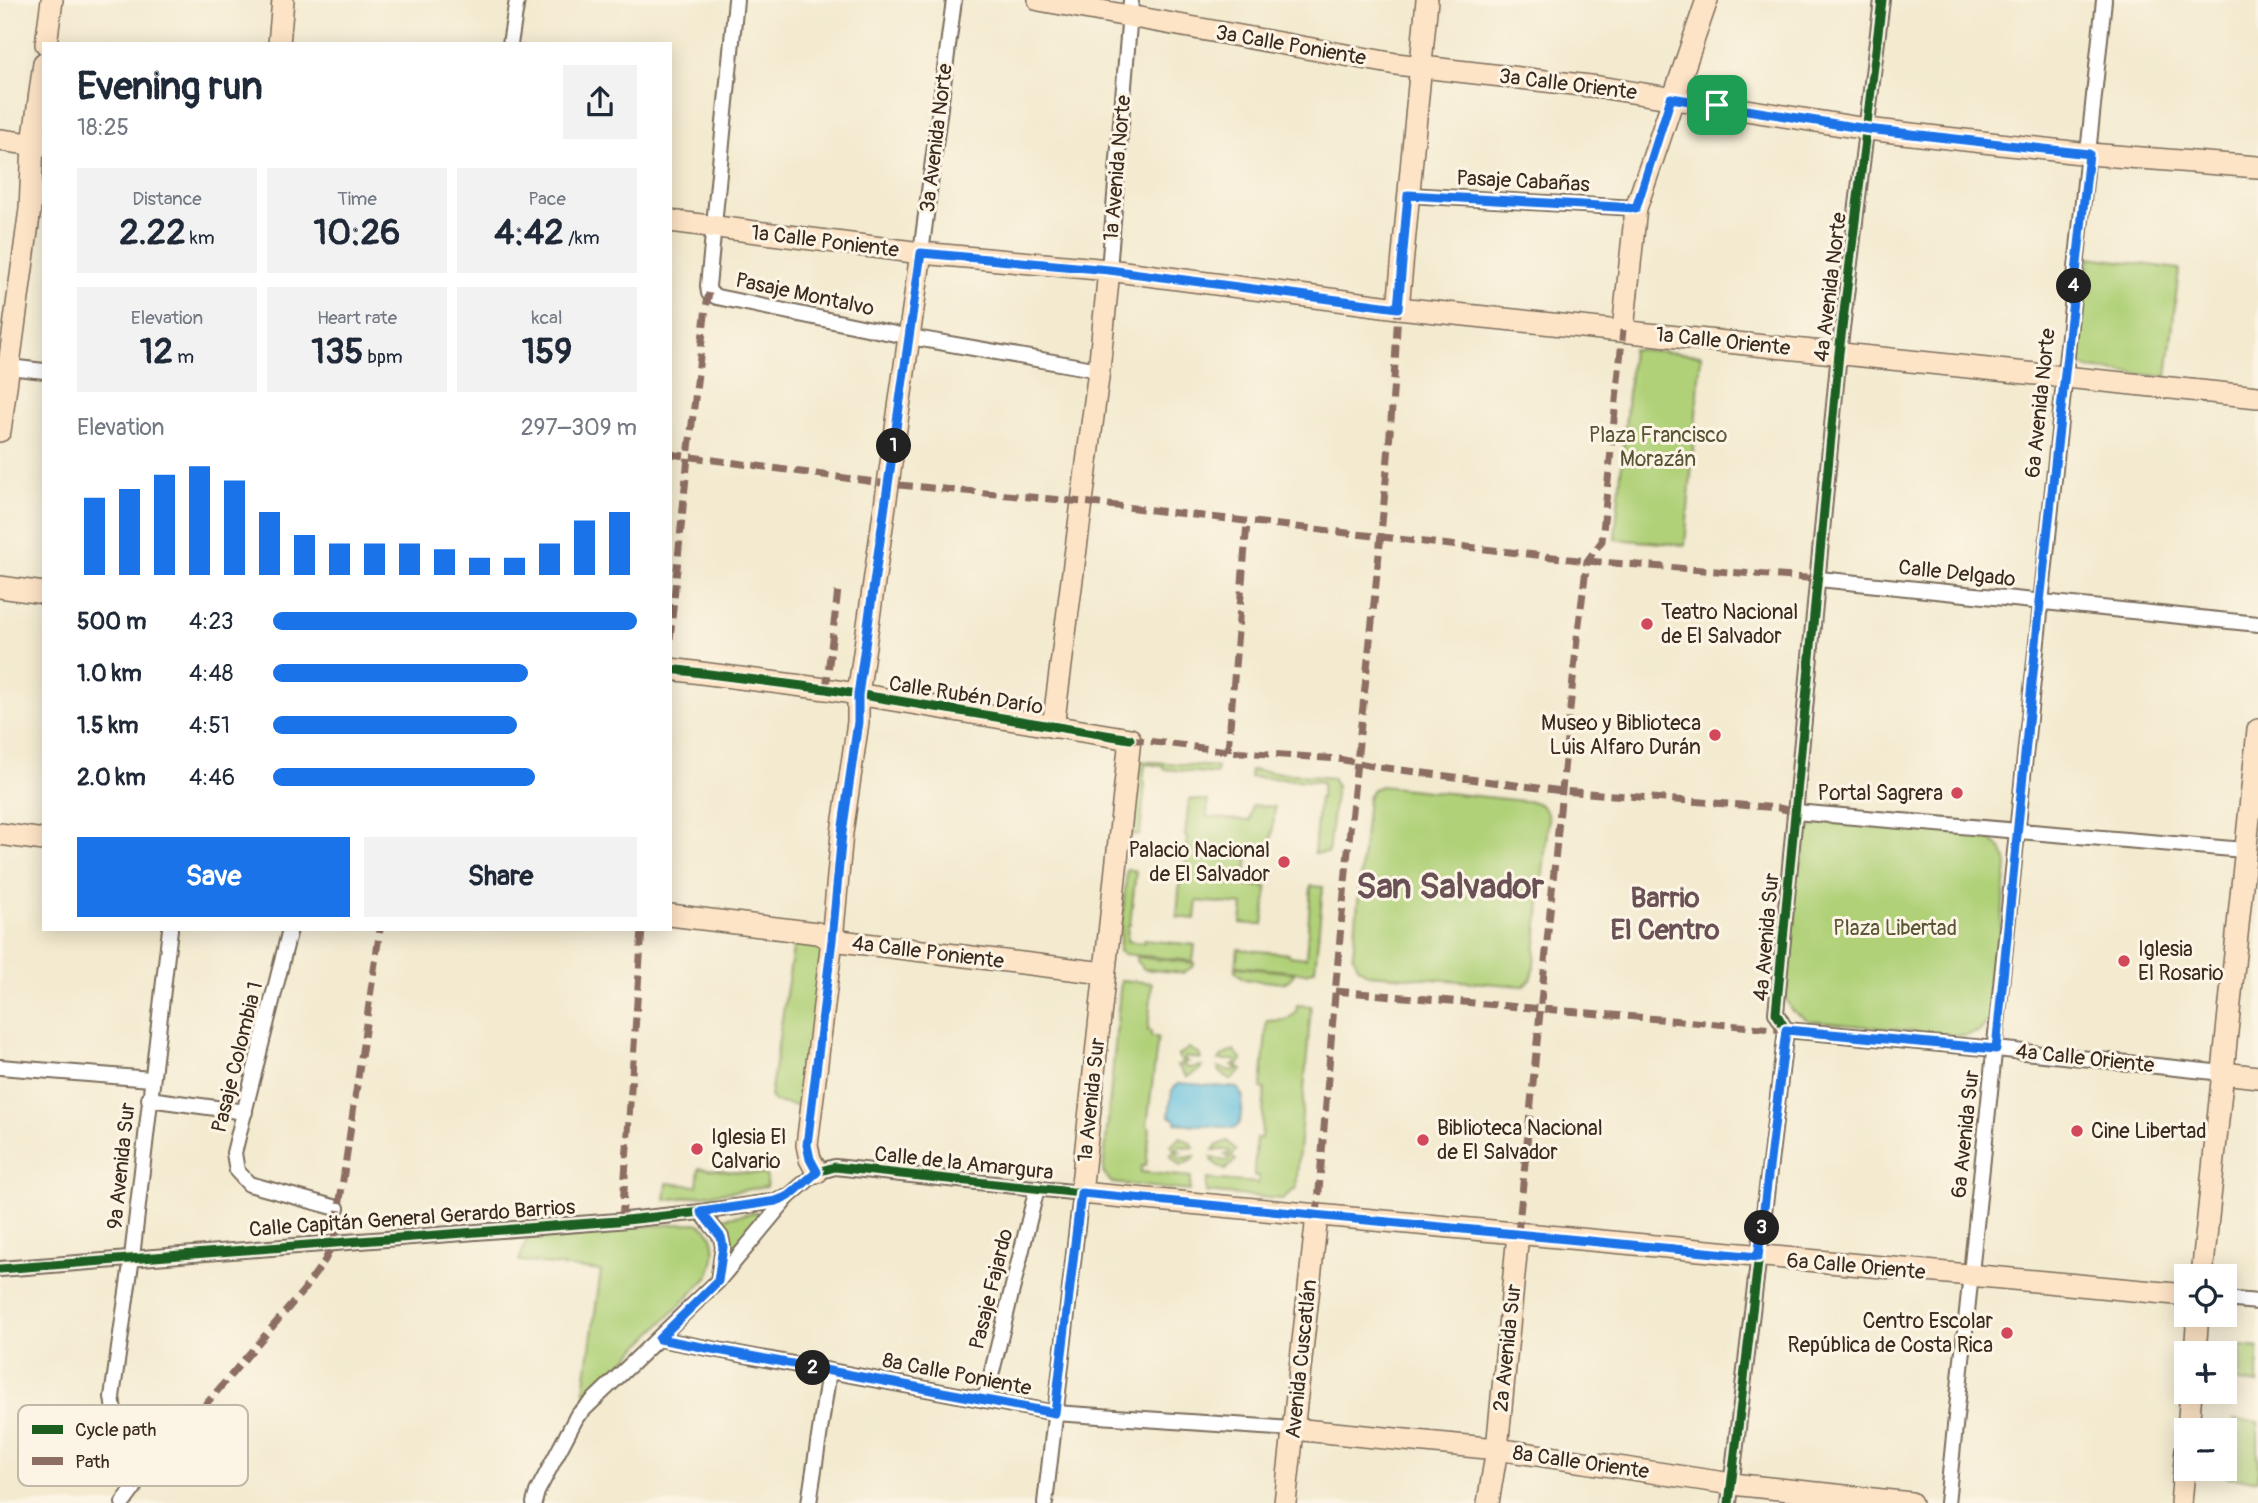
<!DOCTYPE html>
<html lang="en">
<head>
<meta charset="utf-8">
<style>
  body { margin:0; font-family:Pangolin,sans-serif; background:#f2f2f3; color:#1f2937; height:100vh; display:flex; flex-direction:column; font-size:26px; white-space:nowrap }
  * { box-sizing:border-box; margin:0 }
  p { font-size:23px; color:#747a83 }
  .icon { flex:none; width:38px; height:38px; fill:none; stroke:currentColor; stroke-width:2; stroke-linecap:round; stroke-linejoin:round }
  .map { position:relative; flex:1; overflow:hidden }
  .panel { position:absolute; left:42px; top:42px; width:630px; height:889px; display:flex; flex-direction:column; background:#fff; border-radius:0px; box-shadow:0 4px 18px #0003 }
  .panel>* { flex:none }
  .controls { position:absolute; left:2174px; top:1264px; display:grid; gap:14px }
  .controls a { display:grid; place-items:center; width:63px; height:63px; border-radius:0px; background:#fff; box-shadow:0 4px 18px #0003; font-size:35px }
  .pin { position:absolute; display:grid; place-items:center; width:60px; height:60px; color:#fff; margin:-30px; border-radius:14px; box-shadow:0 4px 10px #0006 }
  .km { position:absolute; width:35px; height:35px; margin:-18px; border-radius:50%; background:#222; color:#fff; font-size:19px; line-height:35px; text-align:center }
  .round { display:grid; place-items:center; flex:none; width:74px; height:74px; border-radius:0px; background:#f2f2f3 }
  .summary { display:flex; align-items:center; justify-content:space-between; height:119px; padding:0 35px }
  h1 { font-size:38px; font-weight:700; line-height:52px }
  .metrics { display:grid; grid-template-columns:repeat(3,1fr); gap:10px; height:119px; padding:7px 35px }
  .metrics div { display:grid; align-content:center; border-radius:0px; background:#f2f2f3; text-align:center }
  .metrics b { font-size:35px; font-weight:700 }
  .metrics small { font-size:19px; font-weight:400 }
  .metrics p { font-size:19px }
  .chart { height:196px; padding:14px 35px }
  .chart p { display:flex; justify-content:space-between }
  .chart svg { width:100%; height:126px; margin-top:7px; stroke:#1a73e8; stroke-width:6 }
  .button { display:flex; gap:14px; margin-top:auto; padding:14px 35px }
  .button a { flex:1; height:80px; border-radius:0px; background:#1a73e8; color:#fff; font-size:28px; font-weight:700; line-height:80px; text-align:center }
  .button a+a { background:#f2f2f3; color:#1f2937 }
  ul { padding:0 35px; list-style:none; font-size:23px }
  li { display:grid; grid-template-columns:112px 84px 1fr; align-items:center; height:52px }
  li i { height:18px; border-radius:9px; background:#1a73e8 }
  .map>svg:first-child { display:block }
  .green { fill:#b1d179; stroke:#767e4c; stroke-width:2 }
  .water { fill:#60bfde; stroke:#4e747e; stroke-width:2 }
  .lines { fill:none; stroke-linecap:round; stroke-linejoin:round }
  .street-casing { stroke:#7b6d5c; stroke-width:18 }
  .secondary-casing { stroke:#7b6d5c; stroke-width:24 }
  .street { stroke:#fff; stroke-width:14 }
  .secondary { stroke:#fee4c6; stroke-width:21 }
  .quiet { stroke:#8d6e63; stroke-width:7; stroke-dasharray:14 7; stroke-linecap:butt }
  .cycleway-casing { stroke:#fcf5e5; stroke-width:13 }
  .cycleway { stroke:#1b5e20; stroke-width:9 }
  .route-casing { stroke:#fff; stroke-width:14 }
  .route { stroke:#1a73e8; stroke-width:9 }
  .poi-dot { fill:#d1495b; stroke:#fcf5e5; stroke-width:2.5 }
  .labels { text-anchor:middle; stroke-width:6; stroke-linejoin:round; paint-order:stroke }
  .street-label { font-size:21px; fill:#3b2a1e; stroke:#fcf5e5 }
  .park-label { font-size:21px; fill:#585435; stroke:#fcf5e5 }
  .poi-label { font-size:21px; fill:#3b2a1e; stroke:#fcf5e5; text-anchor:start }
  .district-label { font-size:28px; font-weight:bold; fill:#6a5156; stroke:#fcf5e5 }
  .town-label { font-size:35px; font-weight:bold; fill:#6a5156; stroke:#fcf5e5 }
  .key { fill:#fcf5e5; stroke:#c2b8a9; stroke-width:2 }
  .key-label { font-size:19px; fill:#3b2a1e }
</style>
</head>
<body>
<div class="map">
<svg width="2258" height="1503" viewBox="0 0 2258 1503">
  <rect width="100%" height="100%" fill="#fcf5e5"/>
  <filter id="ink" filterUnits="userSpaceOnUse"><feTurbulence type="fractalNoise" baseFrequency=".0143" numOctaves="2"/><feDisplacementMap in="SourceGraphic" scale="14" xChannelSelector="R" yChannelSelector="G"/><feConvolveMatrix kernelMatrix="1 2 1 2 8 2 1 2 1" color-interpolation-filters="sRGB"/></filter>
  <filter id="wash" filterUnits="userSpaceOnUse"><feTurbulence type="fractalNoise" baseFrequency=".00686" numOctaves="4" result="noise"/><feDisplacementMap in="SourceGraphic" scale="28" xChannelSelector="R" yChannelSelector="G"/><feGaussianBlur stdDeviation="1.57" result="paint"/><feColorMatrix in="noise" values="0 0 0 0 0 0 0 0 0 0 0 0 0 0 0 0 0 1.4 0 .05"/><feComposite in="paint" operator="in"/></filter>
  <g filter="url(#wash)">
    <rect width="100%" height="100%" fill="#f3eacf"/>
    <g class="green">
      <path d="M 2089,257 L 2179,269 L 2167,377 L 2088,369 L 2080,364 L 2078,353 Z"/>
      <path d="M 1632,349 L 1701,355 L 1685,545 L 1615,539 Z"/>
      <path d="M 1139,761 L 1217,767 L 1216,774 L 1164,769 L 1163,766 L 1145,764 L 1143,782 L 1145,783 L 1140,835 L 1130,834 Z"/>
      <path d="M 1251,770 L 1332,778 L 1336,786 L 1328,853 L 1314,853 L 1319,798 L 1321,798 L 1323,782 L 1250,777 Z"/>
      <path d="M 1380,786 L 1534,802 C 1544,805 1548,811 1548,822 L 1533,974 L 1531,979 L 1523,986 L 1368,974 L 1358,967 L 1353,954 L 1368,798 L 1373,789 Z"/>
      <path d="M 1189,799 L 1208,801 L 1207,817 L 1250,821 L 1252,805 L 1275,807 L 1271,846 L 1249,845 L 1245,885 L 1267,887 L 1263,925 L 1241,923 L 1243,905 L 1197,901 L 1195,919 L 1177,917 L 1180,879 L 1184,879 L 1188,838 L 1185,837 Z"/>
      <path d="M 1829,821 L 1980,835 C 1996,839 2005,849 2007,866 L 1991,1018 L 1980,1031 L 1965,1036 L 1810,1021 L 1791,1010 L 1784,996 L 1799,840 L 1813,826 Z"/>
      <path d="M 1127,869 L 1136,871 L 1130,925 L 1128,925 L 1127,941 L 1143,943 L 1144,940 L 1195,945 L 1193,961 L 1123,954 L 1119,951 Z"/>
      <path d="M 1311,886 L 1323,887 L 1315,969 L 1307,973 L 1236,966 L 1238,949 L 1289,954 L 1289,956 L 1306,958 Z"/>
      <path d="M 796,930 L 832,940 L 812,1108 L 774,1102 L 770,1096 Z"/>
      <path d="M 1136,957 L 1194,963 L 1194,966 L 1183,973 L 1144,969 L 1136,961 Z"/>
      <path d="M 1236,967 L 1295,973 L 1289,980 L 1283,983 L 1244,979 L 1235,971 Z"/>
      <path d="M 1121,980 L 1152,983 L 1148,1031 L 1151,1031 L 1151,1037 L 1158,1037 L 1147,1126 L 1150,1128 L 1146,1166 L 1141,1166 L 1141,1172 L 1191,1177 L 1190,1191 L 1112,1183 L 1103,1173 Z"/>
      <path d="M 1297,1005 L 1311,1006 L 1296,1188 L 1282,1199 L 1206,1192 L 1207,1179 L 1258,1183 L 1259,1176 L 1254,1176 L 1256,1138 L 1261,1138 L 1265,1089 L 1261,1088 L 1267,1021 L 1286,1020 L 1296,1013 Z"/>
      <path d="M 1189,1048 L 1199,1054 L 1201,1059 L 1186,1057 L 1184,1060 L 1188,1062 L 1184,1063 L 1184,1066 L 1189,1068 L 1202,1066 L 1199,1071 L 1187,1077 L 1177,1065 L 1181,1065 L 1182,1062 L 1178,1056 Z"/>
      <path d="M 1234,1050 L 1242,1060 L 1238,1065 L 1238,1068 L 1242,1070 L 1231,1080 L 1220,1072 L 1218,1067 L 1231,1071 L 1236,1069 L 1236,1067 L 1232,1065 L 1236,1064 L 1235,1060 L 1219,1060 L 1222,1056 Z"/>
      <path d="M 1181,1137 L 1192,1144 L 1194,1148 L 1179,1146 L 1177,1150 L 1181,1152 L 1177,1153 L 1177,1155 L 1182,1158 L 1195,1156 L 1192,1160 L 1180,1166 L 1170,1155 L 1175,1151 L 1171,1145 Z"/>
      <path d="M 1227,1141 L 1236,1150 L 1231,1156 L 1236,1160 L 1225,1170 L 1213,1162 L 1211,1157 L 1224,1161 L 1229,1160 L 1229,1157 L 1225,1155 L 1230,1153 L 1229,1150 L 1213,1150 L 1216,1146 Z"/>
      <path d="M 699,1168 L 765,1175 L 767,1178 L 766,1187 L 665,1200 L 667,1183 L 697,1186 Z"/>
      <path d="M 756,1212 L 761,1218 L 730,1254 L 717,1219 Z"/>
      <path d="M 696,1223 C 720,1230 717,1260 707,1278 L 591,1394 L 587,1395 L 584,1390 L 601,1271 L 519,1261 L 529,1234 Z"/>
      <path d="M 2242,1346 L 2258,1348 L 2258,1384 L 2238,1382 Z"/>
      <path d="M 2234,1420 L 2258,1422 L 2258,1480 L 2227,1477 Z"/>
    </g>
    <path class="water" d="M 1179,1083 L 1238,1088 L 1241,1095 L 1243,1095 L 1240,1123 L 1235,1128 L 1176,1123 L 1176,1120 L 1169,1116 L 1172,1090 Z"/>
  </g>
  <g filter="url(#ink)">
    <g class="lines">
      <g class="street-casing">
        <g id="street">
          <path d="M 736,0 L 708,286 L 709,293 L 717,297 L 910,337 L 1099,370"/>
          <path d="M 510,44 L 517,0"/>
          <path d="M 1408,195 L 1636,208"/>
          <path d="M 921,253 L 954,0"/>
          <path d="M 1109,270 L 1131,0"/>
          <path d="M 0,366 L 44,371"/>
          <path d="M 1819,579 L 2258,624"/>
          <path d="M 1795,812 L 2244,850"/>
          <path d="M 290,929 L 234,1153 L 237,1171 L 249,1184 L 337,1208"/>
          <path d="M 1786,1030 L 1996,1049 L 2223,1073"/>
          <path d="M 0,1067 L 151,1079"/>
          <path d="M 149,1099 L 245,1112"/>
          <path d="M 0,1269 L 617,1221 L 701,1212 L 776,1201 L 789,1196 L 817,1172 L 835,1167 L 1081,1193 L 1045,1503"/>
          <path d="M 718,1281 L 788,1197"/>
          <path d="M 2224,1299 L 2258,1302"/>
          <path d="M 659,1339 L 1055,1413 L 1293,1429"/>
          <path d="M 985,1400 L 1037,1188"/>
          <path d="M 123,1503 L 134,1488 L 121,1458 L 112,1397 L 132,1257 L 170,929"/>
          <path d="M 534,1503 L 537,1492 L 577,1416 L 718,1281 L 723,1247 L 721,1237 L 701,1212"/>
          <path d="M 809,1503 L 829,1371"/>
          <path d="M 1729,1503 L 1786,1030 L 1776,1013 L 1839,353 L 1882,0"/>
          <path d="M 1947,1503 L 2104,0"/>
        </g>
      </g>
      <g class="secondary-casing">
        <g id="secondary">
          <path d="M 1039,0 L 1396,64 L 1599,87 L 1867,129 L 2089,154 L 2258,167"/>
          <path d="M 46,44 L 52,0"/>
          <path d="M 279,44 L 283,0"/>
          <path d="M 0,140 L 44,146"/>
          <path d="M 670,221 L 921,253 L 1109,270 L 1398,308 L 2258,397"/>
          <path d="M 1398,308 L 1427,0"/>
          <path d="M 1623,330 L 1636,208 L 1707,0"/>
          <path d="M 0,431 L 30,209 L 33,144 L 44,63"/>
          <path d="M 0,587 L 44,593"/>
          <path d="M 670,669 L 826,689 L 1130,739 L 1081,1193 L 2186,1295"/>
          <path d="M 1053,727 L 1099,370 L 1109,270"/>
          <path d="M 0,834 L 44,840"/>
          <path d="M 670,915 L 817,933 L 832,940 L 1104,973"/>
          <path d="M 2223,1073 L 2258,1077"/>
          <path d="M 817,1172 L 810,1159 L 807,1145 L 832,940 L 842,833 L 858,722 L 858,695 L 921,253"/>
          <path d="M 2202,1276 L 2258,730"/>
          <path d="M 2195,1353 L 2198,1314"/>
          <path d="M 1293,1429 L 1497,1449 L 1732,1484 L 1911,1503"/>
          <path d="M 2188,1430 L 2191,1391"/>
          <path d="M 1285,1503 L 1317,1216"/>
          <path d="M 1488,1503 L 1497,1449 L 1518,1234"/>
          <path d="M 2181,1503 L 2186,1449"/>
        </g>
      </g>
      <use href="#street" class="street"/>
      <use href="#secondary" class="secondary"/>
      <g class="quiet">
        <path d="M 670,454 L 889,484 L 1083,502 L 1587,561 L 1819,579"/>
        <path d="M 670,639 L 688,457 L 706,307 L 709,293"/>
        <path d="M 826,689 L 838,590"/>
        <path d="M 1130,739 L 1228,751 L 1339,759 L 1378,767 L 1562,791 L 1779,808 L 1795,812"/>
        <path d="M 1228,751 L 1247,523"/>
        <path d="M 1335,991 L 1786,1030"/>
        <path d="M 1317,1216 C 1329,1064 1341,913 1357,762 C 1373,610 1391,460 1398,308"/>
        <path d="M 622,1220 L 642,929"/>
        <path d="M 1518,1234 L 1577,639 L 1587,561 L 1602,541 L 1623,330"/>
        <path d="M 134,1488 L 303,1291 L 325,1260 L 334,1241 L 380,929"/>
      </g>
      <g class="cycleway-casing">
        <g id="cycleway">
          <path d="M 670,669 L 826,689 L 1130,739"/>
          <path d="M 0,1269 L 617,1221 L 701,1212 L 776,1201 L 789,1196 L 817,1172 L 835,1167 L 1081,1193 L 1518,1234"/>
          <path d="M 1729,1503 L 1786,1030 L 1776,1013 L 1839,353 L 1882,0"/>
        </g>
      </g>
      <use href="#cycleway" class="cycleway"/>
    </g>
  </g>
  <g class="lines" filter="url(#ink)">
    <g class="route-casing">
      <path id="route" d="M 1671,98 L 1867,129 L 2089,154 L 2040,602 L 1996,1049 L 1786,1030 L 1758,1257 L 1081,1193 L 1055,1413 L 659,1339 L 718,1281 L 723,1247 L 721,1237 L 701,1212 L 776,1201 L 789,1196 L 817,1172 L 810,1159 L 807,1145 L 832,940 L 842,833 L 858,722 L 858,695 L 921,253 L 1109,270 L 1398,308 L 1408,195 L 1636,208 Z"/>
    </g>
    <use href="#route" class="route"/>
  </g>
  <g class="poi-dot">
    <circle cx="1647" cy="624" r="7"/>
    <circle cx="1715" cy="735" r="7"/>
    <circle cx="1957" cy="793" r="7"/>
    <circle cx="1284" cy="862" r="7"/>
    <circle cx="2124" cy="961" r="7"/>
    <circle cx="2077" cy="1131" r="7"/>
    <circle cx="1423" cy="1140" r="7"/>
    <circle cx="697" cy="1149" r="7"/>
    <circle cx="2007" cy="1333" r="7"/>
  </g>
  <g class="labels">
    <g class="street-label">
      <text transform="translate(1291 45) rotate(10)" y="7">3a Calle Poniente</text>
      <text transform="translate(1568 84) rotate(7)" y="7">3a Calle Oriente</text>
      <text transform="translate(936 138) rotate(-83)" y="7">3a Avenida Norte</text>
      <text transform="translate(1117 168) rotate(-85)" y="7">1a Avenida Norte</text>
      <text transform="translate(1523 181) rotate(3)" y="7">Pasaje Cabañas</text>
      <text transform="translate(825 241) rotate(7)" y="7">1a Calle Poniente</text>
      <text transform="translate(1830 287) rotate(-83)" y="7">4a Avenida Norte</text>
      <text transform="translate(805 294) rotate(12)" y="7">Pasaje Montalvo</text>
      <text transform="translate(1723 341) rotate(6)" y="7">1a Calle Oriente</text>
      <text transform="translate(2040 403) rotate(-84)" y="7">6a Avenida Norte</text>
      <text transform="translate(1957 573) rotate(6)" y="7">Calle Delgado</text>
      <text transform="translate(966 695) rotate(9)" y="7">Calle Rubén Darío</text>
      <text transform="translate(1766 937) rotate(-85)" y="7">4a Avenida Sur</text>
      <text transform="translate(928 952) rotate(7)" y="7">4a Calle Poniente</text>
      <text transform="translate(237 1057) rotate(-76)" y="7">Pasaje Colombia 1</text>
      <text transform="translate(2085 1058) rotate(6)" y="7">4a Calle Oriente</text>
      <text transform="translate(1091 1100) rotate(-84)" y="7">1a Avenida Sur</text>
      <text transform="translate(1965 1134) rotate(-84)" y="7">6a Avenida Sur</text>
      <text transform="translate(964 1163) rotate(6)" y="7">Calle de la Amargura</text>
      <text transform="translate(121 1166) rotate(-84)" y="7">9a Avenida Sur</text>
      <text transform="translate(412 1218) rotate(-4)" y="7">Calle Capitán General Gerardo Barrios</text>
      <text transform="translate(1856 1266) rotate(5)" y="7">6a Calle Oriente</text>
      <text transform="translate(991 1289) rotate(-76)" y="7">Pasaje Fajardo</text>
      <text transform="translate(1507 1348) rotate(-84)" y="7">2a Avenida Sur</text>
      <text transform="translate(1301 1359) rotate(-84)" y="7">Avenida Cuscatlán</text>
      <text transform="translate(957 1374) rotate(11)" y="7">8a Calle Poniente</text>
      <text transform="translate(1581 1462) rotate(8)" y="7">8a Calle Oriente</text>
    </g>
    <g class="park-label">
      <text x="1658" y="442">Plaza Francisco<tspan x="1658" dy="24">Morazán</tspan></text>
      <text x="1895" y="935">Plaza Libertad</text>
    </g>
    <g class="poi-label">
      <text x="1661" y="619">Teatro Nacional<tspan x="1661" dy="24">de El Salvador</tspan></text>
      <text x="1701" y="730" text-anchor="end">Museo y Biblioteca<tspan x="1701" dy="24">Luis Alfaro Durán</tspan></text>
      <text x="1943" y="800" text-anchor="end">Portal Sagrera</text>
      <text x="1270" y="857" text-anchor="end">Palacio Nacional<tspan x="1270" dy="24">de El Salvador</tspan></text>
      <text x="2138" y="956">Iglesia<tspan x="2138" dy="24">El Rosario</tspan></text>
      <text x="1437" y="1135">Biblioteca Nacional<tspan x="1437" dy="24">de El Salvador</tspan></text>
      <text x="2091" y="1138">Cine Libertad</text>
      <text x="711" y="1144">Iglesia El<tspan x="711" dy="24">Calvario</tspan></text>
      <text x="1993" y="1328" text-anchor="end">Centro Escolar<tspan x="1993" dy="24">República de Costa Rica</tspan></text>
    </g>
    <g class="district-label">
      <text x="1665" y="907">Barrio<tspan x="1665" dy="32">El Centro</tspan></text>
    </g>
    <g class="town-label">
      <text x="1450" y="898">San Salvador</text>
    </g>
  </g>
  <rect x="18" y="1405" width="230" height="81" rx="10" class="key"/>
  <rect x="32" y="1425" width="31" height="9" fill="#1b5e20"/>
  <rect x="32" y="1457" width="31" height="8" fill="#8d6e63"/>
  <g class="key-label">
    <text x="75" y="1436">Cycle path</text>
    <text x="75" y="1468">Path</text>
  </g>
</svg>
<div class="controls">
<a><svg class="icon" aria-label="locate" viewBox="0 0 24 24"><circle cx="12" cy="12" r="6"/><path d="M12 2v4M12 18v4M2 12h4M18 12h4"/></svg></a>
<a>+</a>
<a>−</a>
</div>
<div class="pin" style="left:1717px;top:105px;background:#1e9e55"><svg class="icon" aria-label="arrive" viewBox="0 0 24 24"><path d="M6 21V4h12l-3 4 3 4H6"/></svg></div>
<b class="km" style="left:894px;top:446px">1</b>
<b class="km" style="left:813px;top:1368px">2</b>
<b class="km" style="left:1762px;top:1228px">3</b>
<b class="km" style="left:2074px;top:286px">4</b>
<section class="panel">
<div class="summary"><div><h1>Evening run</h1><p>18:25</p></div><a class="round"><svg class="icon" aria-label="share" viewBox="0 0 24 24"><path d="M12 15V3M7 8l5-5 5 5M5 13v7h14v-7"/></svg></a></div>
<div class="metrics">
<div><p>Distance</p><b>2.22<small> km</small></b></div>
<div><p>Time</p><b>10:26</b></div>
<div><p>Pace</p><b>4:42<small> /km</small></b></div>
</div>
<div class="metrics">
<div><p>Elevation</p><b>12<small> m</small></b></div>
<div><p>Heart rate</p><b>135<small> bpm</small></b></div>
<div><p>kcal</p><b>159</b></div>
</div>
<div class="chart"><p><span>Elevation</span>297–309 m</p>
<svg viewBox="0 0 160 44" preserveAspectRatio="none"><path d="M5 44V17M15 44V14M25 44V9M35 44V6M45 44V11M55 44V22M65 44V30M75 44V33M85 44V33M95 44V33M105 44V35M115 44V38M125 44V38M135 44V33M145 44V25M155 44V22"/></svg>
</div>
<ul>
<li><b>500 m</b>4:23<i style="width:100%"></i></li>
<li><b>1.0 km</b>4:48<i style="width:70%"></i></li>
<li><b>1.5 km</b>4:51<i style="width:67%"></i></li>
<li><b>2.0 km</b>4:46<i style="width:72%"></i></li>
</ul>
<div class="button"><a>Save</a><a>Share</a></div>
</section>
</div>
</body>
</html>
